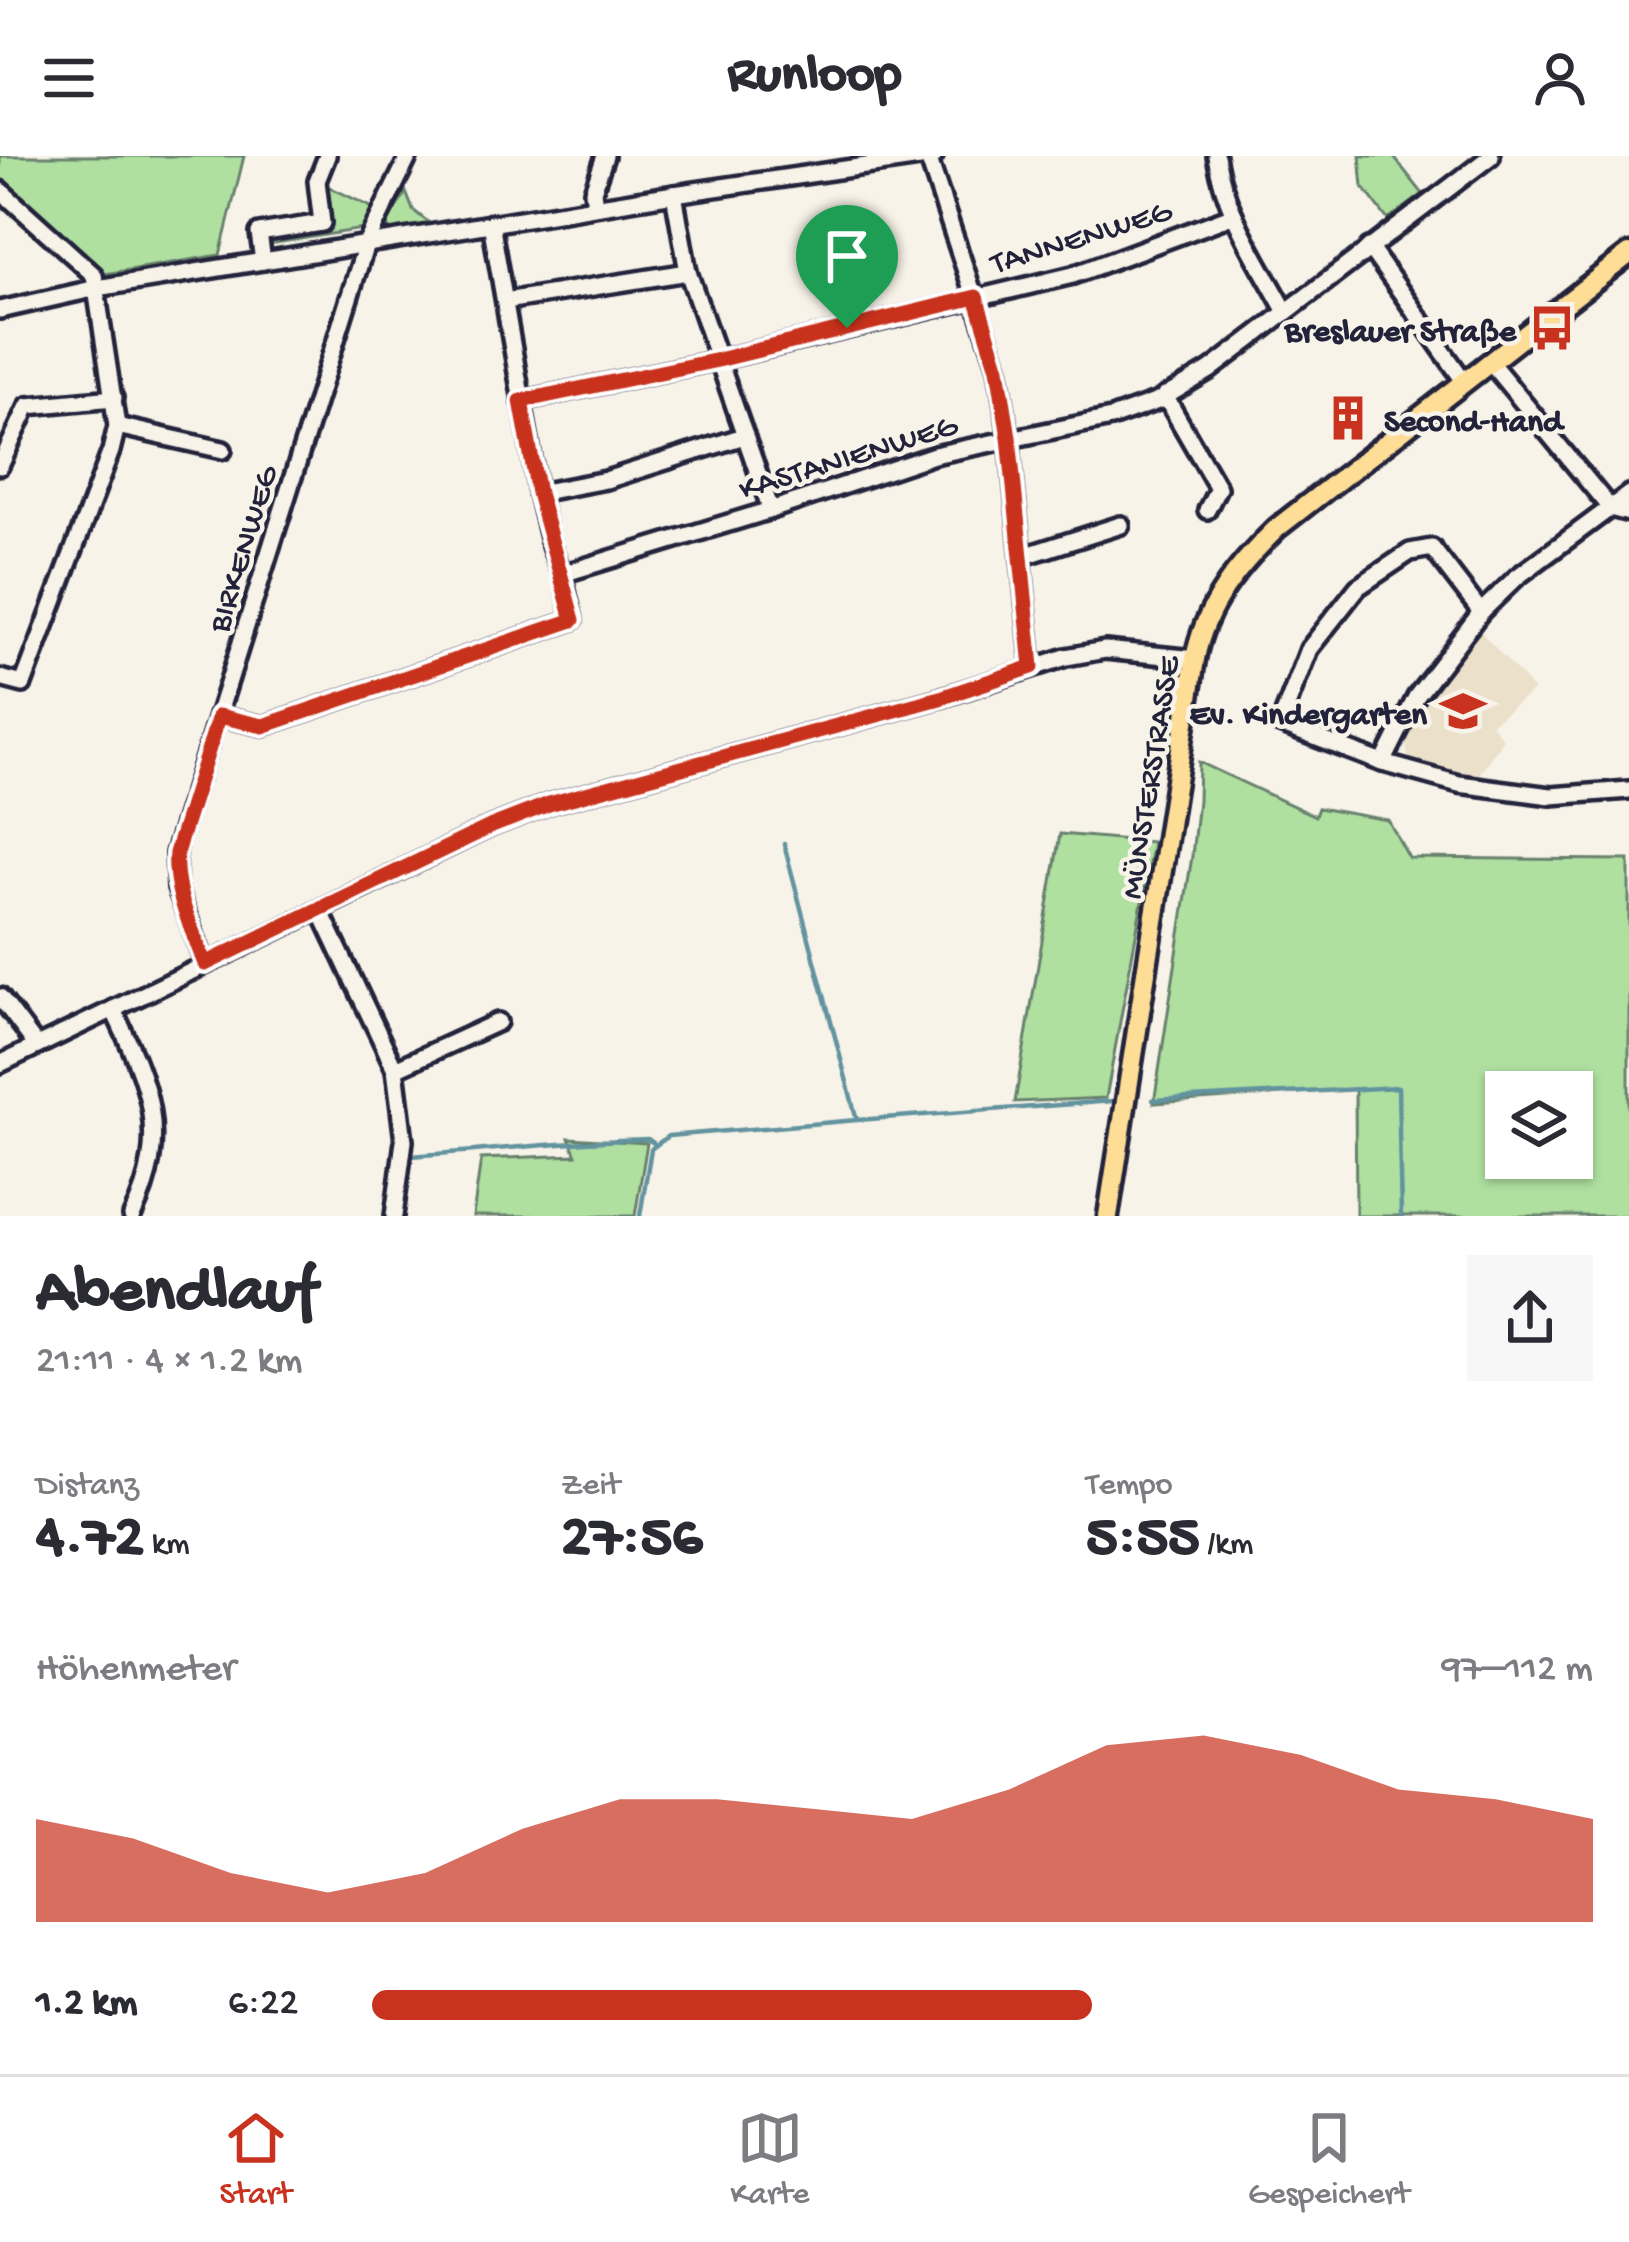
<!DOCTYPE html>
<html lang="de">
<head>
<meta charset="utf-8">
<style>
  body { margin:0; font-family:"Gochi Hand",sans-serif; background:#f7f7f7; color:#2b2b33; height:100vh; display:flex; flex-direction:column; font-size:45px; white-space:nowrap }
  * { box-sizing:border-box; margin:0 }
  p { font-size:39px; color:#7c7c81 }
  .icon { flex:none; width:66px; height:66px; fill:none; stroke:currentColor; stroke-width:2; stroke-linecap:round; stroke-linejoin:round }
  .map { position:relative; height:1060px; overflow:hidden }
  .drawer { display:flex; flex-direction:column; background:#fff; flex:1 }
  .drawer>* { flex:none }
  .buttons { position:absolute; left:1485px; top:915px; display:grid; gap:24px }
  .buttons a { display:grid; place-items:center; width:108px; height:108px; border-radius:0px; background:#fff; box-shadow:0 3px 9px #0004; font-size:60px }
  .pin { position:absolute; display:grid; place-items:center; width:102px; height:102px; color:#fff; margin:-123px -51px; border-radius:50% 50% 50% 0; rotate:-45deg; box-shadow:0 0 12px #0007 }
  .pin .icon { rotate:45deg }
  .round { display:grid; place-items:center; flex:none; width:126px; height:126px; border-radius:0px; background:#f7f7f7 }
  .head { display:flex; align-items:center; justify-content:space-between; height:204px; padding:0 36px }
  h1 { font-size:66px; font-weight:700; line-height:90px }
  .stats { display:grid; grid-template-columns:repeat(3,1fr); gap:18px; height:204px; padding:12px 36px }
  .stats div { display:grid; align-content:center }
  .stats b { font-size:60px; font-weight:700 }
  .stats small { font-size:33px; font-weight:400 }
  .stats p { font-size:33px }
  .chart { height:336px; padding:24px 36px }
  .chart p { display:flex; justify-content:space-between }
  .chart svg { width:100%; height:216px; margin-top:12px; fill:#c8321e; opacity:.7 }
  ul { padding:0 36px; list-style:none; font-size:39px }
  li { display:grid; grid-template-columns:192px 144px 1fr; align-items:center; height:90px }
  li i { height:30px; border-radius:15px; background:#c8321e }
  header { display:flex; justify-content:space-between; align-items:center; height:156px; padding:0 36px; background:#fff; font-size:54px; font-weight:700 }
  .tab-bar { display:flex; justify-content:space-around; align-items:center; height:168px; border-top:3px solid #e1e1e2; background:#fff; font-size:33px; color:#7c7c81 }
  .tab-bar a { display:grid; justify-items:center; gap:6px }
  .tab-bar .current { color:#c8321e }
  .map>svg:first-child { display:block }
  .built { fill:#ebe0ca }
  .green { fill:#afe0a0; stroke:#68816e; stroke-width:3; fill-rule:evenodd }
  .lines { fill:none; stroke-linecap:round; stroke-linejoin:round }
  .stream { stroke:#62939f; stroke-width:4.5 }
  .minor-casing { stroke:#22223b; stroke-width:24 }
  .major-casing { stroke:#22223b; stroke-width:27 }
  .minor { stroke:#f7f3e8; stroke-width:15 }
  .major { stroke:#fedd96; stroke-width:18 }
  .route-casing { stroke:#fff; stroke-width:24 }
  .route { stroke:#c8321e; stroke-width:15 }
  .labels { text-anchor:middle; stroke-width:9; stroke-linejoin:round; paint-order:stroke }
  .street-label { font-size:33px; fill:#22223b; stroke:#f7f3e8 }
  .poi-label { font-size:33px; font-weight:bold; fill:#22223b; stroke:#f7f3e8; text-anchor:end }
</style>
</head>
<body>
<header><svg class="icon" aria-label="menu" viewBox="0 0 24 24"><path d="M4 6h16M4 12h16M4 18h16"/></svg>Runloop<svg class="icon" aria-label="person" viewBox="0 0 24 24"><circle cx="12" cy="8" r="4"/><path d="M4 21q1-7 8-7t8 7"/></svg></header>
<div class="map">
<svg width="1629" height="1060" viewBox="0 0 1629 1060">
  <rect width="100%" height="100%" fill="#f7f3e8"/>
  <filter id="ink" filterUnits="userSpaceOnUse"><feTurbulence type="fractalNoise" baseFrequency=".00833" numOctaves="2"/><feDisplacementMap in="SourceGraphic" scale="24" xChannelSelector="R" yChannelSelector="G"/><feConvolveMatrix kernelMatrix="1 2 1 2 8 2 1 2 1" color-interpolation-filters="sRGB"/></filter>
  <g filter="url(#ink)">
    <path class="built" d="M 1479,474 L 1534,534 L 1491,568 L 1503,583 L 1476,623 L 1421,613 L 1408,600 L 1405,582 L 1426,542 Z"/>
    <g class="green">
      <path d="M 0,0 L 244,0 L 220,99 L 104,118 L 0,24 Z"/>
      <path d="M 1360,0 L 1393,0 L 1423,38 L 1388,64 L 1363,31 Z"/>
      <path d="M 325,29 L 373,52 L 363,73 L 269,88 L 269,81 L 327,71 Z"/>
      <path d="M 406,36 L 413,54 L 433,70 L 395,76 L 388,72 L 387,67 Z"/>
      <path d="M 1199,606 L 1315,660 L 1318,652 L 1388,664 L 1409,702 L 1629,704 L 1629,1060 L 1356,1060 L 1355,933 L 1154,947 L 1192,700 L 1198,644 ZM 1506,936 L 1572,936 L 1572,1002 L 1506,1002 Z"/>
      <path d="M 1060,678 L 1153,686 L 1106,942 L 1015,946 Z"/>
      <path d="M 569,982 L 647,987 L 635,1060 L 473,1060 L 481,1003 L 576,999 Z"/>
    </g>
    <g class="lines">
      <g class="stream">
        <path d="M 1153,944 L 1398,931 L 1401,1060"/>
        <path d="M 857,964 L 1113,945"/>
        <path d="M 409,1000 C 488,995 568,985 648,983 L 656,989"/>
        <path d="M 640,1060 L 651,993 L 668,980 L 857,964 L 784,688"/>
      </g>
      <g class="minor-casing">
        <g id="minor">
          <path d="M 1216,0 C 1225,57 1259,106 1286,156"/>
          <path d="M 928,1 L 998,212 L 1009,281 L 1032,511"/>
          <path d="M 0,34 L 94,119 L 117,270 L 111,295 L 23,528 L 0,522"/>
          <path d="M 674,38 L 688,116 L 771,354"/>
          <path d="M 595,50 L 593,35 L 605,0"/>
          <path d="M 491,67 L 538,337 L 551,390 L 562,418"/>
          <path d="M 1369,91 L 1464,225"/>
          <path d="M 263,105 L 259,77 L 322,67 L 317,25 L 327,0"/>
          <path d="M 505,145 L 688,116"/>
          <path d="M 0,154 L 97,132 L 674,38 L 934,0"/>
          <path d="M 1490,206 L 1610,352 L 1629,357"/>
          <path d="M 1165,240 L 1218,332 L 1207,354"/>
          <path d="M 521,245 L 718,204 L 1073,119 L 1234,59"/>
          <path d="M 117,270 L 223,294"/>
          <path d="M 0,310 L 28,250 L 114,242"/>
          <path d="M 538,337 L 606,324 L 744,280"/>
          <path d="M 1021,401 L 1121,369"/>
          <path d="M 1481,456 L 1432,392 L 1410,396 L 1358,431 L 1309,493 L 1280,568 L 1383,607 L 1459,628 L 1551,640 L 1629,634"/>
          <path d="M 219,560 L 263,570 L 573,464 L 562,418 L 771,354 L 934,299 L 1111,262 L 1158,245 L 1210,214 L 1491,0"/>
          <path d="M 1383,607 L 1416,541 L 1481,456 L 1517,421 L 1629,338"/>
          <path d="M 320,754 L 395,913 L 404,985 L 394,1060"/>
          <path d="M 205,808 L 177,732 L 175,697 L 366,88 L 409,0"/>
          <path d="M 0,841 L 37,890"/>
          <path d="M 113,853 C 149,929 171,979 132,1060"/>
          <path d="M 0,908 L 492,670 L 549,648 L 940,542 L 1066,501 L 1105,494 L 1195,503"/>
          <path d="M 395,913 L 498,866"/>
        </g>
      </g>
      <g class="major-casing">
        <path id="major" d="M 1108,1060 L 1195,503 C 1205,449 1238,410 1277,372 L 1629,98"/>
      </g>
      <use href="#minor" class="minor"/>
      <use href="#major" class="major"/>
    </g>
  </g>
  <g class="lines" filter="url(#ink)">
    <g class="route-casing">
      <path id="route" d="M 976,141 L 998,212 L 1009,281 L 1032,511 L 940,542 L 549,648 L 492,670 L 205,808 C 192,772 173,736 176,697 L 219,560 L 263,570 L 573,464 L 538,337 L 521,245 L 718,204 Z"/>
    </g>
    <use href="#route" class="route"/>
  </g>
  <defs>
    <g id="bus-bare" transform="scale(3.6)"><path d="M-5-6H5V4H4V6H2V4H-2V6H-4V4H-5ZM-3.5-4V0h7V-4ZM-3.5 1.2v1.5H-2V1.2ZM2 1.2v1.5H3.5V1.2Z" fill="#c8321e" stroke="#f7f3e8" stroke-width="2.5" paint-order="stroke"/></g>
    <g id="building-bare" transform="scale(3.6)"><path d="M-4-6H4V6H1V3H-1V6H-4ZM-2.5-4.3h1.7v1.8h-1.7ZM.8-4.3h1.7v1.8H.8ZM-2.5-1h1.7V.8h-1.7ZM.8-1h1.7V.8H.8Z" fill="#c8321e" stroke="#f7f3e8" stroke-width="2.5" paint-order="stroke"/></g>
    <g id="school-bare" transform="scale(3.6)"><path d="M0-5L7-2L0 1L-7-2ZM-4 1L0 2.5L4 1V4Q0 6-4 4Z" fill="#c8321e" stroke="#f7f3e8" stroke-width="2.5" paint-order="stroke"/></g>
  </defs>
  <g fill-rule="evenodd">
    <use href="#bus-bare" x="1552" y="172"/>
    <use href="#building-bare" x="1348" y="262"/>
    <use href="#school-bare" x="1463" y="555"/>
  </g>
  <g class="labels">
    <g class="street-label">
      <text transform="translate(1080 78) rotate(-17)" y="12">TANNENWEG</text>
      <text transform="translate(847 298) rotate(-17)" y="12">KASTANIENWEG</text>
      <text transform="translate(240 392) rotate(-73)" y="12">BIRKENWEG</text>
      <text transform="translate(1147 621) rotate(-81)" y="12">MÜNSTERSTRASSE</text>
    </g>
    <g class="poi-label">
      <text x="1516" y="184">Breslauer Straße</text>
      <text x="1384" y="274" text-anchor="start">Second-Hand</text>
      <text x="1427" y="567">Ev. Kindergarten</text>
    </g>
  </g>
</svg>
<div class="buttons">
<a><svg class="icon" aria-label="layers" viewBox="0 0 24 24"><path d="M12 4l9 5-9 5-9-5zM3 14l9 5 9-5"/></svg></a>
</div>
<div class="pin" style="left:847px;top:172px;background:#1e9e55"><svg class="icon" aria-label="arrive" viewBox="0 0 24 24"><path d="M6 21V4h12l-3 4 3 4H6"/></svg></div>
</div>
<section class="drawer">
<div class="head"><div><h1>Abendlauf</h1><p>21:11 · 4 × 1.2 km</p></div><a class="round"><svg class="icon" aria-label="share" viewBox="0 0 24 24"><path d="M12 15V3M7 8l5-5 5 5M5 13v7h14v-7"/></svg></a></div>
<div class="stats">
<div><p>Distanz</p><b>4.72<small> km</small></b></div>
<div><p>Zeit</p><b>27:56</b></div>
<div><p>Tempo</p><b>5:55<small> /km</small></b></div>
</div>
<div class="chart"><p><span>Höhenmeter</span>97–112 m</p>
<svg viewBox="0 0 160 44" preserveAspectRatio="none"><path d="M0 44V23L10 27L20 34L30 38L40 34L50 25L60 19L70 19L80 21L90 23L100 17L110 8L120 6L130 10L140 17L150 19L160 23V44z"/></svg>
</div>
<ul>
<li><b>1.2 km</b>6:22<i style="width:59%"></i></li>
</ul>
</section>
<nav class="tab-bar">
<a class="current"><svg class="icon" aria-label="home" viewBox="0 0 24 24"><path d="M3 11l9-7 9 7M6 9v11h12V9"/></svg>Start</a>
<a><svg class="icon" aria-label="map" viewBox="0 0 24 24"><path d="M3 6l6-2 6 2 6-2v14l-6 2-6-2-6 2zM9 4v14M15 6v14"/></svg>Karte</a>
<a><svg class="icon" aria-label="saved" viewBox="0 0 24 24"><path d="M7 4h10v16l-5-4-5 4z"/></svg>Gespeichert</a>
</nav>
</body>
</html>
